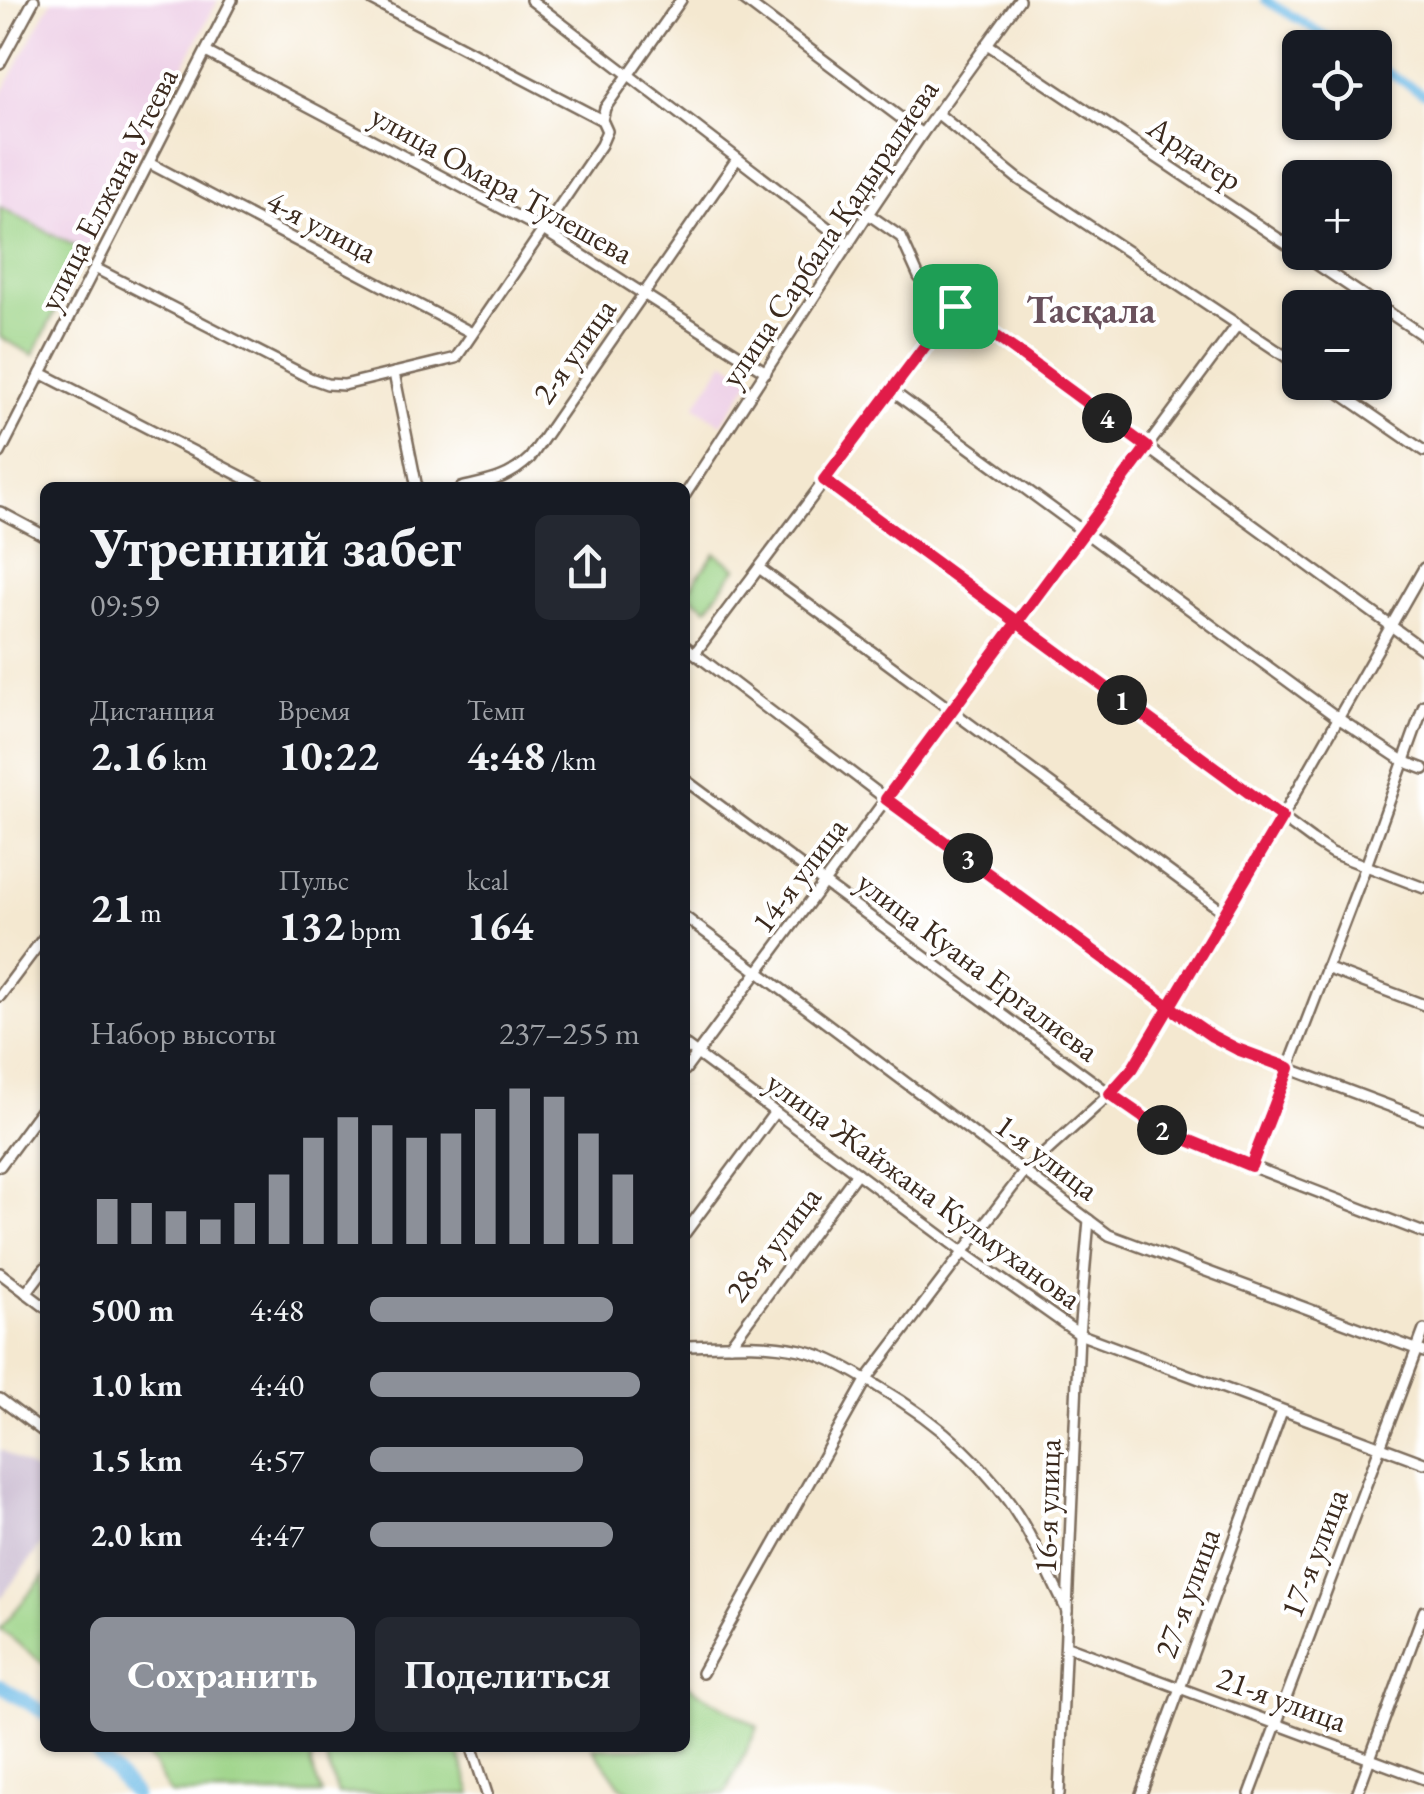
<!DOCTYPE html>
<html lang="ru">
<head>
<meta charset="utf-8">
<style>
  body { margin:0; font-family:"EB Garamond",serif; background:#242831; color:#f1f3f6; height:100vh; display:flex; flex-direction:column; font-size:38px; white-space:nowrap }
  * { box-sizing:border-box; margin:0 }
  p { font-size:32px; color:#9ea1a6 }
  .icon { flex:none; width:55px; height:55px; fill:none; stroke:currentColor; stroke-width:2; stroke-linecap:round; stroke-linejoin:round }
  .map { position:relative; flex:1; overflow:hidden }
  .panel { position:absolute; left:40px; top:482px; width:650px; height:1270px; display:flex; flex-direction:column; background:#171b24; border-radius:15px; box-shadow:0 2px 8px #0004 }
  .panel>* { flex:none }
  .tools { position:absolute; left:1282px; top:30px; display:grid; gap:20px }
  .tools a { display:grid; place-items:center; width:110px; height:110px; border-radius:15px; background:#171b24; box-shadow:0 2px 8px #0004; font-size:50px }
  .pin { position:absolute; display:grid; place-items:center; width:85px; height:85px; color:#fff; margin:-42px; border-radius:20px; box-shadow:0 5px 15px #0006 }
  .km { position:absolute; width:50px; height:50px; margin:-25px; border-radius:50%; background:#222; color:#fff; font-size:28px; line-height:50px; text-align:center }
  .round { display:grid; place-items:center; flex:none; width:105px; height:105px; border-radius:15px; background:#242831 }
  .summary { display:flex; align-items:center; justify-content:space-between; height:170px; padding:0 50px }
  h1 { font-size:55px; font-weight:700; line-height:75px }
  .stats { display:grid; grid-template-columns:repeat(3,1fr); gap:15px; height:170px; padding:10px 50px }
  .stats div { display:grid; align-content:center }
  .stats b { font-size:42px; font-weight:700 }
  .stats small { font-size:28px; font-weight:400 }
  .stats p { font-size:28px }
  .chart { height:280px; padding:20px 50px }
  .chart p { display:flex; justify-content:space-between }
  .chart svg { width:100%; height:180px; margin-top:10px; stroke:#8c9099; stroke-width:6 }
  .button { display:flex; gap:20px; margin-top:auto; padding:20px 50px }
  .button a { flex:1; height:115px; border-radius:15px; background:#8c9099; color:#fff; font-size:40px; font-weight:700; line-height:115px; text-align:center }
  .button a+a { background:#242831; color:#f1f3f6 }
  ul { padding:0 50px; list-style:none; font-size:32px }
  li { display:grid; grid-template-columns:160px 120px 1fr; align-items:center; height:75px }
  li i { height:25px; border-radius:12px; background:#8c9099 }
  .map>svg:first-child { display:block }
  .built { fill:#eed0e7 }
  .industrial { fill:#ccbed3 }
  .green { fill:#9bd386; stroke:#6b7e52; stroke-width:2.5 }
  .lines { fill:none; stroke-linecap:round; stroke-linejoin:round }
  .canal { stroke:#6cbae6; stroke-width:9 }
  .river { stroke:#6cbae6; stroke-width:14 }
  .street-casing { stroke:#7c6c5c; stroke-width:14 }
  .street { stroke:#fff; stroke-width:9 }
  .route-casing { stroke:#fff; stroke-width:20 }
  .route { stroke:#e11d48; stroke-width:12 }
  .labels { text-anchor:middle; stroke-width:8; stroke-linejoin:round; paint-order:stroke }
  .street-label { font-size:32px; fill:#3b2a1e; stroke:#fff }
  .quarter-label { font-size:38px; font-weight:bold; fill:#6a525d; stroke:#fff }
</style>
</head>
<body>
<div class="map">
<svg width="1424" height="1794" viewBox="0 0 1424 1794">
  <rect width="100%" height="100%" fill="#fff"/>
  <filter id="ink" filterUnits="userSpaceOnUse"><feTurbulence type="fractalNoise" baseFrequency=".01" numOctaves="2"/><feDisplacementMap in="SourceGraphic" scale="20" xChannelSelector="R" yChannelSelector="G"/><feConvolveMatrix kernelMatrix="1 2 1 2 8 2 1 2 1" color-interpolation-filters="sRGB"/></filter>
  <filter id="wash" filterUnits="userSpaceOnUse"><feTurbulence type="fractalNoise" baseFrequency=".0048" numOctaves="4" result="noise"/><feDisplacementMap in="SourceGraphic" scale="40" xChannelSelector="R" yChannelSelector="G"/><feGaussianBlur stdDeviation="2.25" result="paint"/><feColorMatrix in="noise" values="0 0 0 0 0 0 0 0 0 0 0 0 0 0 0 0 0 1.4 0 .05"/><feComposite in="paint" operator="in"/></filter>
  <g filter="url(#wash)">
    <rect width="100%" height="100%" fill="#f4e8d0"/>
    <g class="built">
      <path d="M 52,0 L 218,0 L 86,252 L 0,207 L 0,97 Z"/>
      <path d="M 725,361 L 752,378 L 721,424 L 695,406 Z"/>
    </g>
    <path class="industrial" d="M 0,1449 L 45,1477 L 45,1540 L 0,1599 Z"/>
    <g class="green">
      <path d="M 0,207 L 86,252 L 33,355 L 0,337 Z"/>
      <path d="M 715,553 L 736,568 L 707,608 L 686,593 Z"/>
      <path d="M 45,1575 L 45,1665 L 0,1629 Z"/>
      <path d="M 685,1681 L 689,1686 L 758,1727 L 725,1794 L 633,1794 L 620,1786 L 593,1748 L 685,1748 Z"/>
      <path d="M 139,1748 L 312,1748 L 311,1766 L 322,1794 L 170,1794 L 153,1764 Z"/>
      <path d="M 326,1748 L 457,1748 L 472,1794 L 338,1794 L 327,1763 Z"/>
    </g>
    <g class="lines">
      <g class="canal">
        <path d="M 1265,0 L 1346,48"/>
        <path d="M 1375,65 L 1424,94"/>
      </g>
      <g class="river">
        <path d="M 0,1686 L 45,1713"/>
        <path d="M 92,1748 L 134,1794"/>
      </g>
    </g>
  </g>
  <g filter="url(#ink)">
    <g class="lines">
      <g class="street-casing">
        <g id="street">
          <path d="M 372,0 L 602,120"/>
          <path d="M 531,0 L 849,244"/>
          <path d="M 744,0 L 922,134"/>
          <path d="M 987,44 L 1424,336"/>
          <path d="M 206,52 L 543,230 L 766,372"/>
          <path d="M 0,63 L 34,0"/>
          <path d="M 937,113 L 1017,178 L 1300,366"/>
          <path d="M 149,163 L 472,333"/>
          <path d="M 868,214 L 901,237 L 919,277 L 955,307 L 1424,650"/>
          <path d="M 95,268 L 310,378 L 327,384 L 344,385 L 456,358 L 601,145 L 607,131 L 602,120 L 605,108 L 681,0"/>
          <path d="M 41,373 L 264,488"/>
          <path d="M 394,373 L 417,488"/>
          <path d="M 1324,382 L 1424,451"/>
          <path d="M 892,391 L 1338,718 L 1403,761 L 1424,769"/>
          <path d="M 0,453 L 232,0"/>
          <path d="M 824,480 L 1312,840 L 1332,853 L 1424,888"/>
          <path d="M 461,488 C 490,481 508,479 530,458 L 737,159"/>
          <path d="M 685,495 L 868,214 L 922,134 L 1019,0"/>
          <path d="M 0,512 L 45,536"/>
          <path d="M 759,568 L 1225,913"/>
          <path d="M 685,646 L 886,799 L 1212,1036 L 1237,1049 L 1424,1119"/>
          <path d="M 695,653 L 955,307"/>
          <path d="M 685,780 L 1110,1094 L 1159,1128 L 1181,1139 L 1424,1233"/>
          <path d="M 685,917 L 1109,1235 L 1424,1352"/>
          <path d="M 1326,968 L 1424,1005"/>
          <path d="M 0,996 L 45,936"/>
          <path d="M 685,1045 L 963,1252 L 1079,1334 L 1424,1463"/>
          <path d="M 685,1070 L 1238,324"/>
          <path d="M 0,1166 L 45,1105"/>
          <path d="M 1251,1166 L 1366,866 L 1424,705"/>
          <path d="M 685,1233 L 775,1112"/>
          <path d="M 0,1273 L 45,1307"/>
          <path d="M 26,1293 L 45,1268"/>
          <path d="M 730,1345 L 857,1173"/>
          <path d="M 685,1346 C 723,1345 763,1342 801,1350 C 828,1356 853,1371 877,1386 C 935,1420 987,1463 1022,1522 C 1039,1551 1052,1581 1067,1611"/>
          <path d="M 0,1399 L 45,1433"/>
          <path d="M 1067,1646 L 1424,1779"/>
          <path d="M 702,1673 L 867,1379 L 1025,1171 L 1110,1094 L 1133,1068 L 1282,817 L 1424,568"/>
          <path d="M 472,1748 L 487,1794"/>
          <path d="M 1059,1794 L 1079,1334 L 1089,1220"/>
          <path d="M 1141,1794 L 1282,1411"/>
          <path d="M 1250,1794 L 1424,1330"/>
          <path d="M 1357,1794 L 1424,1611"/>
        </g>
      </g>
      <use href="#street" class="street"/>
    </g>
  </g>
  <g class="lines" filter="url(#ink)">
    <g class="route-casing">
      <path id="route" d="M 955,306 L 824,480 L 1282,817 L 1133,1068 L 1110,1094 L 1159,1128 L 1251,1166 L 1289,1068 L 1237,1049 L 1212,1036 L 1170,1007 L 886,799 C 973,682 1060,565 1147,447 L 955,306"/>
    </g>
    <use href="#route" class="route"/>
  </g>
  <g class="labels">
    <g class="street-label">
      <text transform="translate(1195 153) rotate(34)" y="11">Ардагер</text>
      <text transform="translate(502 184) rotate(29)" y="11">улица Омара Тулешева</text>
      <text transform="translate(108 189) rotate(-63)" y="11">улица Елжана Утеева</text>
      <text transform="translate(322 226) rotate(28)" y="11">4-я улица</text>
      <text transform="translate(829 233) rotate(-56)" y="11">улица Сарбала Қадыралиева</text>
      <text transform="translate(574 351) rotate(-55)" y="11">2-я улица</text>
      <text transform="translate(799 875) rotate(-53)" y="11">14-я улица</text>
      <text transform="translate(978 966) rotate(37)" y="11">улица Куана Ергалиева</text>
      <text transform="translate(1047 1157) rotate(37)" y="11">1-я улица</text>
      <text transform="translate(924 1190) rotate(36)" y="11">улица Жайжана Кулмуханова</text>
      <text transform="translate(773 1244) rotate(-53)" y="11">28-я улица</text>
      <text transform="translate(1047 1506) rotate(-88)" y="11">16-я улица</text>
      <text transform="translate(1314 1553) rotate(-69)" y="11">17-я улица</text>
      <text transform="translate(1187 1593) rotate(-70)" y="11">27-я улица</text>
      <text transform="translate(1282 1699) rotate(20)" y="11">21-я улица</text>
    </g>
    <g class="quarter-label">
      <text x="1091" y="323">Тасқала</text>
    </g>
  </g>
</svg>
<div class="tools">
<a><svg class="icon" aria-label="locate" viewBox="0 0 24 24"><circle cx="12" cy="12" r="6"/><path d="M12 2v4M12 18v4M2 12h4M18 12h4"/></svg></a>
<a>+</a>
<a>−</a>
</div>
<div class="pin" style="left:955px;top:306px;background:#1e9e55"><svg class="icon" aria-label="arrive" viewBox="0 0 24 24"><path d="M6 21V4h12l-3 4 3 4H6"/></svg></div>
<b class="km" style="left:1122px;top:700px">1</b>
<b class="km" style="left:1162px;top:1130px">2</b>
<b class="km" style="left:968px;top:858px">3</b>
<b class="km" style="left:1107px;top:418px">4</b>
<section class="panel">
<div class="summary"><div><h1>Утренний забег</h1><p>09:59</p></div><a class="round"><svg class="icon" aria-label="share" viewBox="0 0 24 24"><path d="M12 15V3M7 8l5-5 5 5M5 13v7h14v-7"/></svg></a></div>
<div class="stats">
<div><p>Дистанция</p><b>2.16<small> km</small></b></div>
<div><p>Время</p><b>10:22</b></div>
<div><p>Темп</p><b>4:48<small> /km</small></b></div>
</div>
<div class="stats">
<div><b>21<small> m</small></b></div>
<div><p>Пульс</p><b>132<small> bpm</small></b></div>
<div><p>kcal</p><b>164</b></div>
</div>
<div class="chart"><p><span>Набор высоты</span>237–255 m</p>
<svg viewBox="0 0 160 44" preserveAspectRatio="none"><path d="M5 44V33M15 44V34M25 44V36M35 44V38M45 44V34M55 44V27M65 44V18M75 44V13M85 44V15M95 44V18M105 44V17M115 44V11M125 44V6M135 44V8M145 44V17M155 44V27"/></svg>
</div>
<ul>
<li><b>500 m</b>4:48<i style="width:90%"></i></li>
<li><b>1.0 km</b>4:40<i style="width:100%"></i></li>
<li><b>1.5 km</b>4:57<i style="width:79%"></i></li>
<li><b>2.0 km</b>4:47<i style="width:90%"></i></li>
</ul>
<div class="button"><a>Сохранить</a><a>Поделиться</a></div>
</section>
</div>
</body>
</html>
